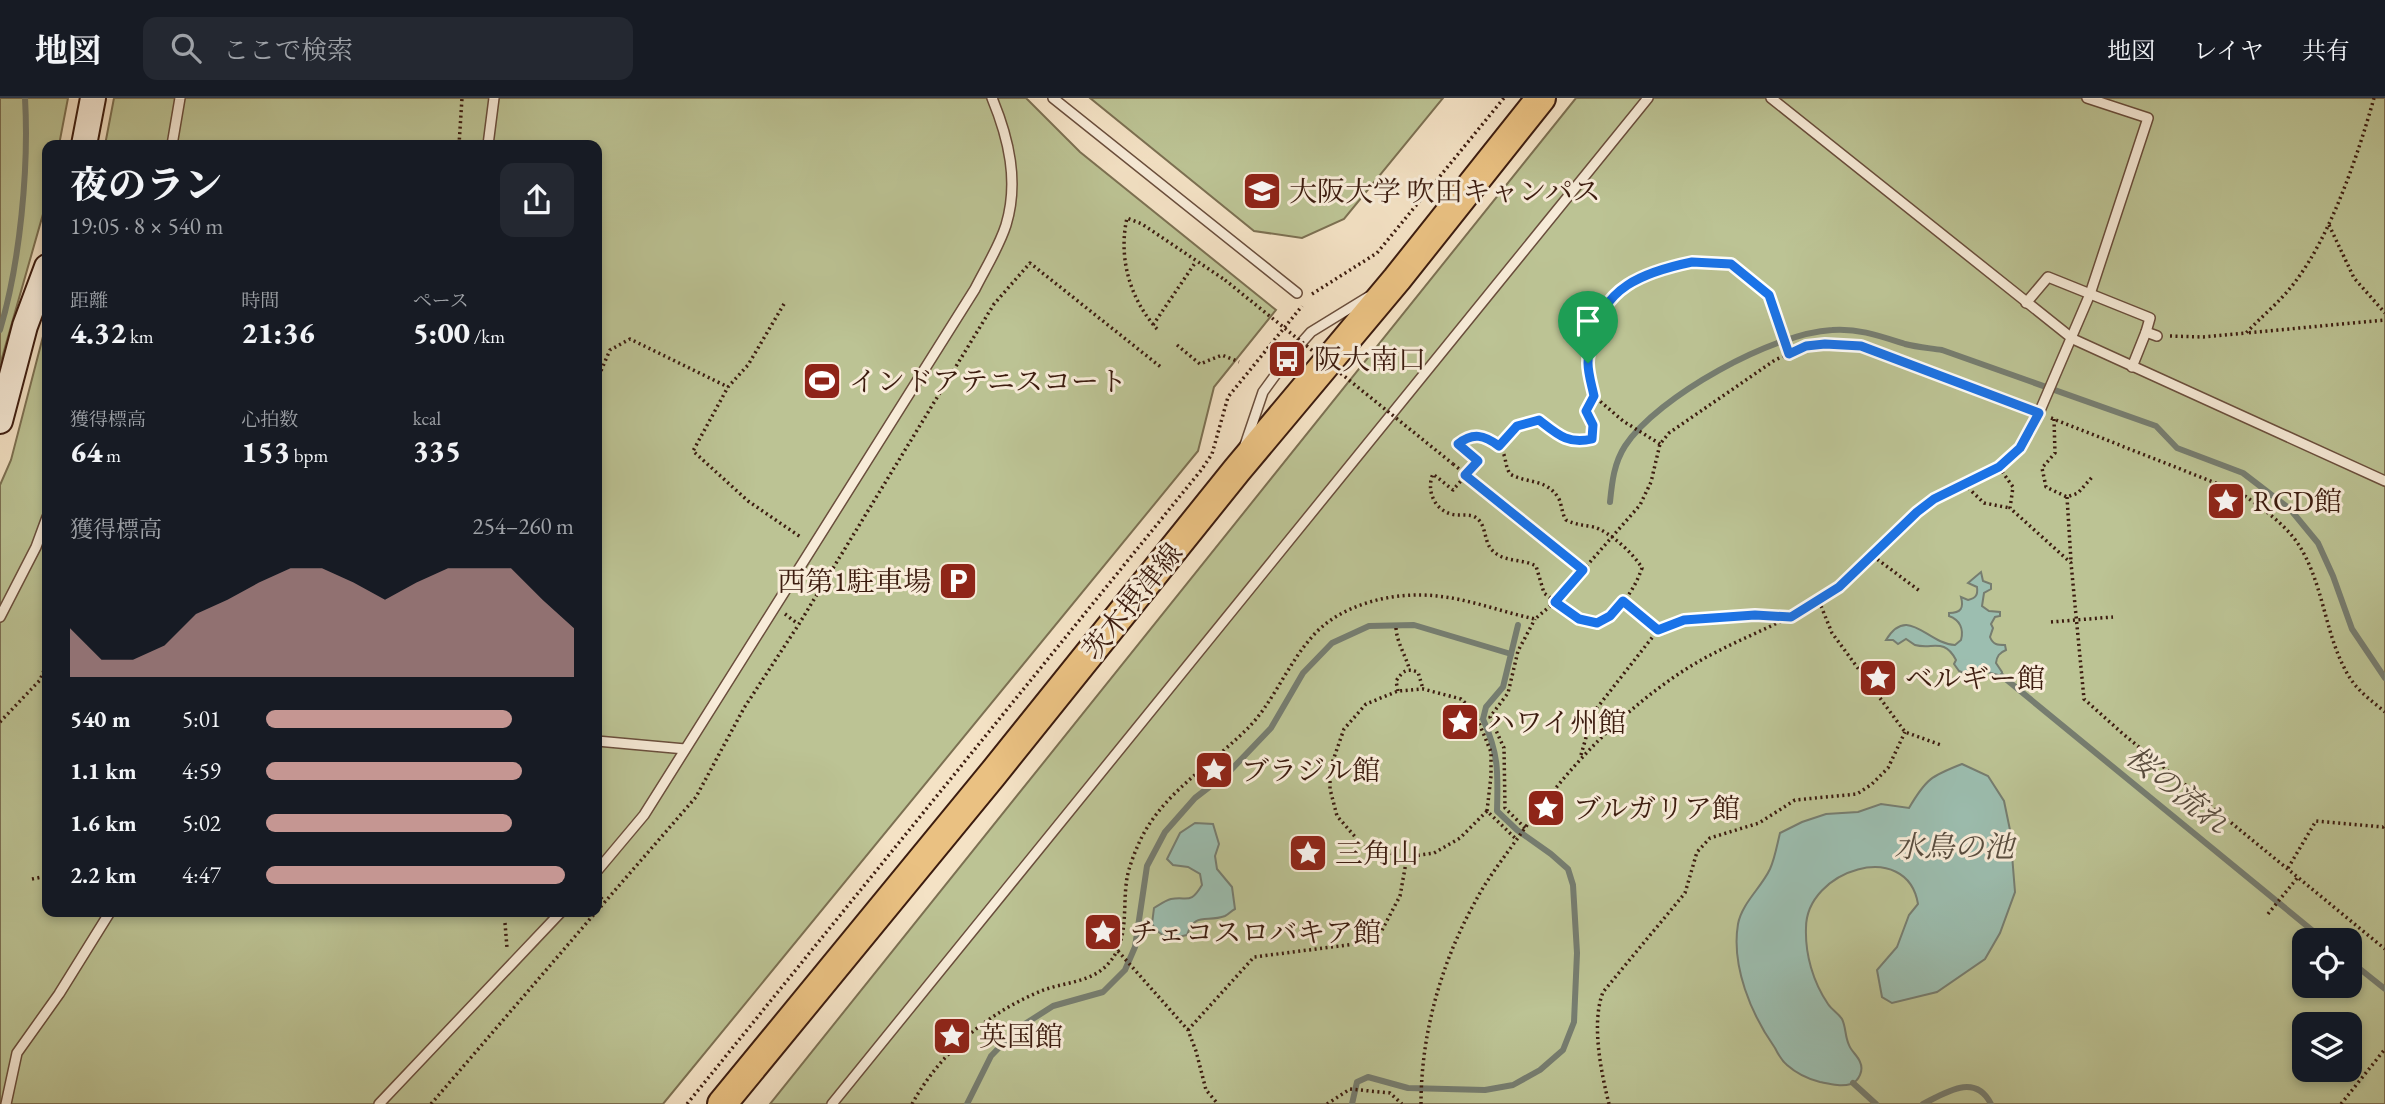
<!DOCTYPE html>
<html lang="ja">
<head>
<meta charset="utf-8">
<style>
  body { margin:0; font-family:"EB Garamond","Noto Serif JP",serif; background:#242831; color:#f1f3f6; height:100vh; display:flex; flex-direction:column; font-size:26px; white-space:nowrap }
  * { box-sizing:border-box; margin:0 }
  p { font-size:23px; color:#9ea1a6 }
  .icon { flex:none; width:38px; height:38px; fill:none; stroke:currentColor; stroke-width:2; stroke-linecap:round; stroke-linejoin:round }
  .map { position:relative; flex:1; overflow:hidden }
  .sheet { position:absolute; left:42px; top:42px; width:560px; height:777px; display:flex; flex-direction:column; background:#171b24; border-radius:14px; box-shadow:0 4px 10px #0003 }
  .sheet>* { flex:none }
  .controls { position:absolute; left:2292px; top:830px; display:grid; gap:14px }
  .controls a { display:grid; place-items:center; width:70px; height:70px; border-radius:14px; background:#171b24; box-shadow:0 4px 10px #0003; font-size:35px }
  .pin { position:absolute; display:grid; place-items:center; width:60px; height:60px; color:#fff; margin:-72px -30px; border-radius:50% 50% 50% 0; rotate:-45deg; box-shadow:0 0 7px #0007 }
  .pin .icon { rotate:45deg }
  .round { display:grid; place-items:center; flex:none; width:74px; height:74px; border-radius:14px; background:#242831 }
  .headline { display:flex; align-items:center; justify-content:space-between; height:119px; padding:0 28px }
  h1 { font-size:38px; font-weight:800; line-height:52px }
  .figures { display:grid; grid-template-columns:repeat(3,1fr); gap:10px; height:119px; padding:7px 28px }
  .figures div { display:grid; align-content:center }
  .figures b { font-size:30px; font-weight:800 }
  .figures small { font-size:19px; font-weight:400 }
  .figures p { font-size:19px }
  .chart { height:196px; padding:14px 28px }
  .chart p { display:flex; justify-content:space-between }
  .chart svg { width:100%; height:126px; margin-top:7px; fill:#c59692; opacity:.7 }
  ul { padding:0 28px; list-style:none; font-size:23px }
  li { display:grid; grid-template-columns:112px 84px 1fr; align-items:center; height:52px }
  li i { height:18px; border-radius:9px; background:#c59692 }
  header { display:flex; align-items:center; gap:42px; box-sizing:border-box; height:98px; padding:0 35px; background:#171b24; border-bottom:2px solid #363941 }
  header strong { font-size:33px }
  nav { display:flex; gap:38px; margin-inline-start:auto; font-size:24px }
  .search { width:490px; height:63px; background:#242831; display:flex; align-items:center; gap:18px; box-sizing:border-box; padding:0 24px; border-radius:14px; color:#9ea1a6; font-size:26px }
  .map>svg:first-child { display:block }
  .green { fill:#bcc394; stroke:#7c7052; stroke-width:2; fill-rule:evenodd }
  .water { fill:#9cbeb0; stroke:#767d70; stroke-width:2 }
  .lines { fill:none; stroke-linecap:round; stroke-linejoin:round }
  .stream { stroke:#767d70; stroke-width:6 }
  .lane-casing { stroke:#6a4e3c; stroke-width:12 }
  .secondary-casing { stroke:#3c1c0f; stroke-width:28 }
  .primary-casing { stroke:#3c1c0f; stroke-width:32 }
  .path { stroke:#3c1c0f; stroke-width:3.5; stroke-dasharray:2 3.5; stroke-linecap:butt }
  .lane { stroke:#f8ecd9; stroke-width:9 }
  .secondary { stroke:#f8ecd9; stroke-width:24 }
  .primary { stroke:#eac182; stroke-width:28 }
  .path-bridge { stroke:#3c1c0f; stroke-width:3.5; stroke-dasharray:2 3.5; stroke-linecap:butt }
  .route-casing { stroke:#fff; stroke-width:14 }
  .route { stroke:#1a73e8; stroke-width:9 }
  .labels { text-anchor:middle; stroke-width:6; stroke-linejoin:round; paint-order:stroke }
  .poi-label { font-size:28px; fill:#3c1c0f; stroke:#f8ecd9; text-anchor:start }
  .street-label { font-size:28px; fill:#3c1c0f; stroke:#f8ecd9 }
  .water-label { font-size:30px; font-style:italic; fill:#594d3f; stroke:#f8ecd9 }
</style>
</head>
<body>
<header>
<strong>地図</strong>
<div class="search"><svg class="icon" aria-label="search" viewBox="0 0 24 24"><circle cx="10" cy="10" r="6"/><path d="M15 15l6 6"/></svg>ここで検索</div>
<nav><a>地図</a><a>レイヤ</a><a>共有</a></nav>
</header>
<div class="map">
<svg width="2385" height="1006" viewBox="0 0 2385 1006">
  <rect width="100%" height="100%" fill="#f4e2c5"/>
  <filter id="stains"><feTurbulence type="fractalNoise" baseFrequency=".00286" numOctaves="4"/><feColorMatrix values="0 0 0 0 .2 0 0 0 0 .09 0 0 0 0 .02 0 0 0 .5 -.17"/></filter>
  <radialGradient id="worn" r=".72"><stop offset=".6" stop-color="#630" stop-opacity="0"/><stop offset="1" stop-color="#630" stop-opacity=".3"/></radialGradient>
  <g class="green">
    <path d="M 0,0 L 68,0 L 59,47 L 47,47 L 47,102 L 0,267 Z"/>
    <path d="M 114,0 L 1026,0 L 1080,54 L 1276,212 L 1214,289 L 1198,353 L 663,1006 L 0,1006 L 0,387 L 11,362 L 47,223 L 47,814 L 597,814 L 597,47 L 105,47 Z"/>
    <path d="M 1090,0 L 1443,0 L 1344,121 L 1302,140 L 1254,133 Z"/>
    <path d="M 1576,0 L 2385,0 L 2385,1006 L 770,1006 ZM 2305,842 L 2350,842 L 2350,887 L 2305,887 ZM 2305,926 L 2350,926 L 2350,971 L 2305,971 Z"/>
  </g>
  <g class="water">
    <path d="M 1981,474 L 1983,483 L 1991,486 L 1991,491 L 1984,495 L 1982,508 L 1989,513 L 2000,514 L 2000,518 L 1995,519 L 1991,526 L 1993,530 L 1990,539 C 1993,547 1998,547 2005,547 L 2006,552 C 1999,555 1997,558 1996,565 L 2002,574 L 2002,578 L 1987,574 L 1979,581 L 1978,587 L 1973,587 L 1971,578 L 1959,573 L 1954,566 L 1956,562 C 1944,539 1932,552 1915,547 C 1915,547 1906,541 1906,541 L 1898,546 L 1893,542 L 1886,542 C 1908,506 1927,546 1955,547 L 1961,542 C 1964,531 1960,522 1949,518 L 1949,515 C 1961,515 1964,510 1961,499 L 1968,502 C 1976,500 1978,497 1977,489 L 1968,485 Z"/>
    <path d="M 1962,666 L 1988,678 L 2004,703 L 2010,732 L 2015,794 L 2000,835 L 1985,861 L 1937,894 L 1892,905 L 1882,899 L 1877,872 L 1897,849 L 1909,817 L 1918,806 C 1907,740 1806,772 1806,830 C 1805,856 1813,884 1828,906 C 1832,912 1838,915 1842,921 C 1846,929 1845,939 1849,947 C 1851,953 1858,958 1860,964 C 1864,972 1859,983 1851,986 C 1841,989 1830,986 1820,984 C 1808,981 1796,975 1787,967 C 1782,963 1778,956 1775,950 C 1751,916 1731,868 1738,826 C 1742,805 1761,790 1770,771 C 1775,760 1777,747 1780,735 L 1802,724 L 1826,716 L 1858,714 L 1881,706 L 1909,710 C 1926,681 1931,678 1962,666 Z"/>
    <path d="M 1195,725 L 1213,726 L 1219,746 L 1215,758 L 1217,771 L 1232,789 L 1235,811 C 1231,813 1229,816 1225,818 C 1207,825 1195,813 1187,837 C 1169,841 1162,841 1152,826 L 1154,810 C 1159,807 1166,802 1171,801 C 1188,798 1190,807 1202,787 L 1200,776 L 1188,769 L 1173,767 L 1167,761 L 1180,735 Z"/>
  </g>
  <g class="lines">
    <g class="stream">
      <path d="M 0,232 C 20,165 29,70 25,0"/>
      <path d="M 1610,404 C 1612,384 1614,365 1625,348 C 1658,298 1773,235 1832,232 C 1858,230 1880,238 1905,246 C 1916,249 1929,250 1942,252 L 2156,328 L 2177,350 L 2243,375 L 2290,411 L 2318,445 L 2333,478 L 2352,531 L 2385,580"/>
      <path d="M 2002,578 L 2324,842"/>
      <path d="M 2350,863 L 2385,891"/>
      <path d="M 1853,985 L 1876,1006"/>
      <path d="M 967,1006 L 991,958 L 1017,931 L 1053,908 L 1103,894 L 1125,872 L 1135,849 L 1147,768 L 1165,734 L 1195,700 L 1230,673 L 1271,630 L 1303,575 L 1332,545 L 1369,528 L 1414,527 L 1511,556"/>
      <path d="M 1352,1006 L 1357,984 L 1368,979 L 1408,990 L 1485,992 L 1513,987 L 1540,972 L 1563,952 L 1574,924 L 1577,855 L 1573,787 L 1568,771 L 1551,756 L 1517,732 L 1497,713 C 1498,674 1499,657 1483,621 L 1486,609 L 1503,589 L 1518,527"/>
      <path d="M 1923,1006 C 1945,995 1975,974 1991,1006"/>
    </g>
    <g class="lane-casing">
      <g id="lane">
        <path d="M 1053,0 L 1297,195"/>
        <path d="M 1771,0 L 2073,241 L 2385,383"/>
        <path d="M 172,47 L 180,0"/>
        <path d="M 488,47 L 494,0"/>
        <path d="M 2026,205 L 2048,179 L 2150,220 L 2146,234"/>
        <path d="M 2132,269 L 2146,234 L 2157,238"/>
        <path d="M 2039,315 L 2090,196 L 2148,20 L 2087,0"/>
        <path d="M 1245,347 L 1263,294 L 1287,261 L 1311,234 L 1368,199"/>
        <path d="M 0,519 L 36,449 L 47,419"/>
        <path d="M 597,643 L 685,651"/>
        <path d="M 597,773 L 644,717 L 975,191 C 985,171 999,149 1006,127 C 1019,84 1009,41 992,0"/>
        <path d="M 6,1006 L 17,955 L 59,896 L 110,814"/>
        <path d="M 379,1006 L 561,814"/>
        <path d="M 832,1006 L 1648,0"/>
      </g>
    </g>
    <g class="secondary-casing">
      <g id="secondary">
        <path d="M 84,47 L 93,0"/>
        <path d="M 0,323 L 25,228 L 47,169"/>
      </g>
    </g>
    <g class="primary-casing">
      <path id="primary" d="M 722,1006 L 992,677 L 1237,372 L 1397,181 L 1541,0"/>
    </g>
    <g class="path">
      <path d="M 2374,0 C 2358,57 2331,137 2295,184 C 2281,203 2262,218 2246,235 L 2385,222"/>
      <path d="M 459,47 L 462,0"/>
      <path d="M 2329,127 L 2354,180 L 2385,215"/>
      <path d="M 1312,196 L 1377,155 L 1504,0"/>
      <path d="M 784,206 L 748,267 L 728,289 L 693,353 L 748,403 L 802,440"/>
      <path d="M 1153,227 L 1195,165"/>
      <path d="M 1157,231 C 1130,201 1118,160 1127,120 L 1142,126 L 1225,182"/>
      <path d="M 2170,238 L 2203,239 L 2246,235"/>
      <path d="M 1177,247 L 1200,266 L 1222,257 L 1239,264"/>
      <path d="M 597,275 L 600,275 L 610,252 L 630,241 L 728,289"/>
      <path d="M 2051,320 L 2241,395 C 2264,412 2289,428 2303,454 C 2325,494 2326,542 2350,580 C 2359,594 2373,604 2385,614"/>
      <path d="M 2054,321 L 2055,355 L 2042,370 L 2046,389 L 2067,399 L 2078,395 L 2093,378"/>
      <path d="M 1467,338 C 1483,338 1500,341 1505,360 C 1506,366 1507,371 1510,376 C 1527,386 1547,380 1559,401 C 1562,408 1562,416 1566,422 C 1576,427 1584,427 1594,429 C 1610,434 1634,456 1642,470 C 1634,493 1619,514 1597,525 L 1579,521 L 1544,495 L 1536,468 C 1521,460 1503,465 1491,451 C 1483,441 1487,424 1473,418 C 1466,416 1458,418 1451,416 C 1434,411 1426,392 1433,376 L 1453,392 L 1478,363 L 1458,346 Z"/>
      <path d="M 1660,346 L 1623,323 L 1594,298 L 1588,265 L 1594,230 L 1608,204 L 1630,184 L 1657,171 L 1692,164 L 1731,166 L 1769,197 L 1789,256"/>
      <path d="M 1499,348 L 1517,328 L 1539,322 C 1557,336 1568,347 1592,341 L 1593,327 L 1586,313 L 1594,298"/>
      <path d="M 1453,366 L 1583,472"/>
      <path d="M 1999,369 L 2013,389 L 2010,410 L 2071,465 L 2084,601 L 2122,635 L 2385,851"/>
      <path d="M 1964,386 L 1984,405 L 2010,410"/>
      <path d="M 2067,399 L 2071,463"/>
      <path d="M 1873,458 L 1921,494"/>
      <path d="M 1623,503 L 1658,532"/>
      <path d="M 1819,503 L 1832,535 L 1905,634 L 1941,647"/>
      <path d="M 785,516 L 798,526"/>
      <path d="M 2051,524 L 2113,519"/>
      <path d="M 1396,530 C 1397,545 1405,556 1409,570"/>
      <path d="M 1398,593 L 1396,583 C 1403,573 1406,570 1418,574 L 1423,591"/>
      <path d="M 0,624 L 40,582 L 47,565"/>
      <path d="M 1581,657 L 1593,615 L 1658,532 L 1684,522 L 1755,517 L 1790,519"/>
      <path d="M 1487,713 L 1491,678 L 1491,654 L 1474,613 L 1461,601 L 1423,591 L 1398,593 L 1366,606 L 1344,631 L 1330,671 L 1330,691 L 1337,718 L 1364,749 L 1407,759 L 1434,755 L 1460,740 L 1487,713 L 1516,741"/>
      <path d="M 1525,730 L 1505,710 L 1504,650 L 1490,619 L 1508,595 L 1518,553 L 1535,521"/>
      <path d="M 2288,770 L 2316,723 L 2383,729 L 2385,727"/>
      <path d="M 32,781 L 47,778"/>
      <path d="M 597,796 L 605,804"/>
      <path d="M 597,813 L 696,699 L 744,610 L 799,526 L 994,206 L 1030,165 L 1162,270"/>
      <path d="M 2268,816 L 2298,779"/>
      <path d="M 505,825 L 507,850"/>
      <path d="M 1118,853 L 1188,932 L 1196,953 L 1206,992 L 1218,1006"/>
      <path d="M 1188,932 L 1254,859 L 1355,846 L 1381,834 L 1400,798 L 1407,759"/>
      <path d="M 431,1006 L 596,814"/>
      <path d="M 687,1006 L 1202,371 L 1212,356 L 1228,299 L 1302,208"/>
      <path d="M 912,1006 C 940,955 986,916 1041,893 C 1063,884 1091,885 1108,866 C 1130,842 1122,810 1127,780 C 1129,769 1134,756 1139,745 C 1161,696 1210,668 1247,631 C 1271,608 1288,566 1311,540 C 1339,506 1394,493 1437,498 C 1469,501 1502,514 1535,521 L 1555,504 L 1640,407 L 1651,384 L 1660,346 L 1669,335 L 1775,262 L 1789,256 L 1806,249 L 1825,246 L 1861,248 L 2027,310"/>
      <path d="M 1327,1006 L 1350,991 L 1390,995 L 1402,1006"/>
      <path d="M 1421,1006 C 1421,936 1441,865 1475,804 C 1488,779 1506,757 1522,734 C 1566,673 1614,620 1677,577 C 1728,542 1789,526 1839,490 C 1869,468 1889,435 1918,413 C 1948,390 1999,379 2021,349 C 2026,342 2029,334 2033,326"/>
      <path d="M 1609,1006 C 1601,974 1591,925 1603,894 L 1685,795 L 1697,754 L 1710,740 L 1759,725 L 1795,702 L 1857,696 L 1872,686 L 1888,670 L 1905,634"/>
      <path d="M 2341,1006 L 2385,951"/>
    </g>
    <use href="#lane" class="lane"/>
    <use href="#secondary" class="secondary"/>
    <use href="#primary" class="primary"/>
    <path class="path-bridge" d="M 1225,182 L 1453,366"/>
  </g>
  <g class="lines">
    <g class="route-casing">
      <path id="route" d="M 1692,164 L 1731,166 L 1769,197 L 1789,256 L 1806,248 L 1825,246 L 1861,248 L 2039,315 L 2020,350 L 1999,369 L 1934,401 L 1917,414 L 1839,489 L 1791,519 L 1755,517 L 1684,522 L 1658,532 L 1623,503 L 1610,518 L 1597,525 L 1579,521 L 1555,504 L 1583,472 L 1465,377 L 1478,363 L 1458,346 C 1473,334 1484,337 1499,348 L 1517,328 L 1539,322 C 1557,336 1568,347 1592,341 L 1593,327 L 1586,313 L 1594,298 C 1592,288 1588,276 1588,265 C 1588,258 1590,250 1592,244 C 1601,189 1644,174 1692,164 Z"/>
    </g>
    <use href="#route" class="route"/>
  </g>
  <defs>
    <g id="university-square" transform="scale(2.0125)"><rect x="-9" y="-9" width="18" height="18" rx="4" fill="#8f2418" stroke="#f8ecd9"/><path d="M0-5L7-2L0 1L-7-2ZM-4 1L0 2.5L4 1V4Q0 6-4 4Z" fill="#fff"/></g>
    <g id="bus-square" transform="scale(2.0125)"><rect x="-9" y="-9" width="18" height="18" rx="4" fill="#8f2418" stroke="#f8ecd9"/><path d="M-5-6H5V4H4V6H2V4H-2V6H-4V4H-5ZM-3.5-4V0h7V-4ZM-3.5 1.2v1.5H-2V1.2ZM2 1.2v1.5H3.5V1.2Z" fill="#fff"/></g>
    <g id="stadium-square" transform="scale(2.0125)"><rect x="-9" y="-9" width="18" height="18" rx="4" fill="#8f2418" stroke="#f8ecd9"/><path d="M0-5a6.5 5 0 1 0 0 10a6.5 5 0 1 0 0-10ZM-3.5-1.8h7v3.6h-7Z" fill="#fff"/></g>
    <g id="sight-square" transform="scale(2.0125)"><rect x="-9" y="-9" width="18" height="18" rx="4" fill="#8f2418" stroke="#f8ecd9"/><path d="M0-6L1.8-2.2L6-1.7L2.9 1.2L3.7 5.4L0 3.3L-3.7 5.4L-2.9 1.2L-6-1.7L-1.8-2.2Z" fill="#fff"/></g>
    <g id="parking-square" transform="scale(2.0125)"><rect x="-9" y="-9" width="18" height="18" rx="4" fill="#8f2418" stroke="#f8ecd9"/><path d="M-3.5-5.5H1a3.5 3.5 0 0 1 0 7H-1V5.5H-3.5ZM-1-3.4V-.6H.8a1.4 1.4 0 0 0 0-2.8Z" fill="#fff"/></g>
  </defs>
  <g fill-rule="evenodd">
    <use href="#university-square" x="1262" y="93"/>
    <use href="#bus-square" x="1287" y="261"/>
    <use href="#stadium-square" x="822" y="283"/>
    <use href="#sight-square" x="2226" y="403"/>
    <use href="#parking-square" x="958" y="483"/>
    <use href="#sight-square" x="1878" y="580"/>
    <use href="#sight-square" x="1460" y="624"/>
    <use href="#sight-square" x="1214" y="672"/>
    <use href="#sight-square" x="1546" y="710"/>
    <use href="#sight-square" x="1308" y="755"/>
    <use href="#sight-square" x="1103" y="834"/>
    <use href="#sight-square" x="952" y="938"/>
  </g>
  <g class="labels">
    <g class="poi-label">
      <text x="1289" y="103">大阪大学 吹田キャンパス</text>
      <text x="1314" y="271">阪大南口</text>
      <text x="849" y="293">インドアテニスコート</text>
      <text x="2253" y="413">RCD館</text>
      <text x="931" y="493" text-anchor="end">西第1駐車場</text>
      <text x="1905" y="590">ベルギー館</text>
      <text x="1487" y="634">ハワイ州館</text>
      <text x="1241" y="682">ブラジル館</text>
      <text x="1573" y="720">ブルガリア館</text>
      <text x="1335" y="765">三角山</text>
      <text x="1130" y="844">チェコスロバキア館</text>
      <text x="979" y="948">英国館</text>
    </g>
    <g class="street-label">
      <text transform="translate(1132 503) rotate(-51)" y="10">茨木摂津線</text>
    </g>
    <g class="water-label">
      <text transform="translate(2177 692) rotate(39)" y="10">桜の流れ</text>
      <text x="1954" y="759">水鳥の池</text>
    </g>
  </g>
  <rect width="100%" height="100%" filter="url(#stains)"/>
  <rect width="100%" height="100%" fill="url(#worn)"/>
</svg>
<div class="controls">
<a><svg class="icon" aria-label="locate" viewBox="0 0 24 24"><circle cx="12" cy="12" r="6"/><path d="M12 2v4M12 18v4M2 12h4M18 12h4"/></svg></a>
<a><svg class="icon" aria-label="layers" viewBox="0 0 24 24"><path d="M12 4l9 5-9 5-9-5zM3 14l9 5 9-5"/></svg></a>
</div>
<div class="pin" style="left:1588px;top:265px;background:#1e9e55"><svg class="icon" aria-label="arrive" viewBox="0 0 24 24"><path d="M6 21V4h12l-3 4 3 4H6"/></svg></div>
<section class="sheet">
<div class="headline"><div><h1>夜のラン</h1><p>19:05 · 8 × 540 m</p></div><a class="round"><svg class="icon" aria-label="share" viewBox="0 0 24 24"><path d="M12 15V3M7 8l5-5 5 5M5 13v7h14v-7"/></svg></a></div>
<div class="figures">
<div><p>距離</p><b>4.32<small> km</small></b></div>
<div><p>時間</p><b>21:36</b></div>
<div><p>ペース</p><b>5:00<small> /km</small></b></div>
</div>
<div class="figures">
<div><p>獲得標高</p><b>64<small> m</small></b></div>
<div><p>心拍数</p><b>153<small> bpm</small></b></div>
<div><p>kcal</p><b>335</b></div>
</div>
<div class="chart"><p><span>獲得標高</span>254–260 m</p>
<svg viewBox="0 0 160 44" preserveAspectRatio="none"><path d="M0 44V27L10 38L20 38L30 33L40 22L50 17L60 11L70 6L80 6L90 11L100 17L110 11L120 6L130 6L140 6L150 17L160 27V44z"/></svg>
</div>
<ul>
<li><b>540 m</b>5:01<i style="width:80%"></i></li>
<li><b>1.1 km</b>4:59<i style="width:83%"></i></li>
<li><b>1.6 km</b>5:02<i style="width:80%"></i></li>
<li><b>2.2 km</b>4:47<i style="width:97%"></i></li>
</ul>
</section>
</div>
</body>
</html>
